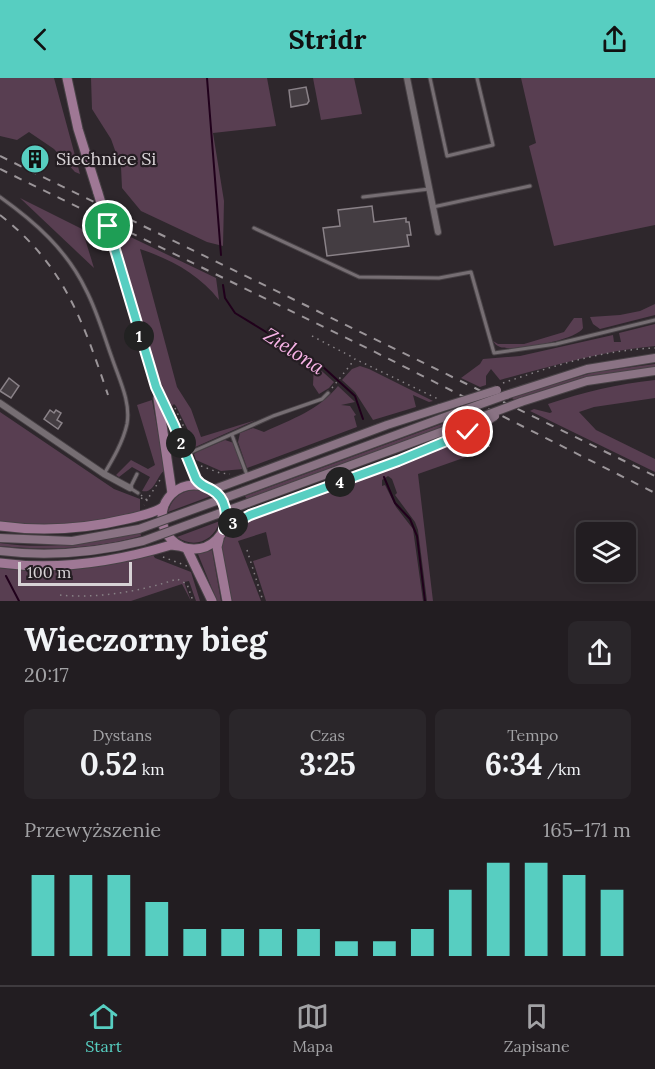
<!DOCTYPE html>
<html lang="pl">
<head>
<meta charset="utf-8">
<style>
  body { margin:0; font-family:Lora,serif; background:#2a262a; color:#f1f3f6; height:100vh; display:flex; flex-direction:column; font-size:22px; white-space:nowrap }
  * { box-sizing:border-box; margin:0 }
  p { font-size:20px; color:#a2a2a5 }
  .icon { flex:none; width:33px; height:33px; fill:none; stroke:currentColor; stroke-width:2; stroke-linecap:round; stroke-linejoin:round }
  .map { position:relative; height:523px; overflow:hidden }
  .sheet { display:flex; flex-direction:column; background:#221d21; flex:1 }
  .sheet>* { flex:none }
  .fabs { position:absolute; left:576px; top:444px; display:grid; gap:12px }
  .fabs a { display:grid; place-items:center; width:60px; height:60px; border-radius:9px; background:#221d21; box-shadow:0 3px 15px #0003,0 0 0 2px #3f3b3f; font-size:30px }
  .scale { position:absolute; left:18px; bottom:15px; width:114px; box-sizing:border-box; padding-left:6px; border:3px solid #d7d2d5; border-top:0; font-size:16px; line-height:21px; white-space:nowrap; color:#d7d2d5; -webkit-text-stroke:4px #241d22; paint-order:stroke }
  .pin { position:absolute; display:grid; place-items:center; width:51px; height:51px; color:#fff; margin:-26px; border:3px solid #fff; border-radius:50%; box-shadow:0 2px 6px #0007 }
  .km { position:absolute; width:30px; height:30px; margin:-15px; border-radius:50%; background:#222; color:#fff; font-size:16px; line-height:30px; text-align:center }
  .round { display:grid; place-items:center; flex:none; width:63px; height:63px; border-radius:9px; background:#2a262a }
  .headline { display:flex; align-items:center; justify-content:space-between; height:102px; padding:0 24px }
  h1 { font-size:33px; font-weight:800; line-height:45px }
  .stats { display:grid; grid-template-columns:repeat(3,1fr); gap:9px; height:102px; padding:6px 24px }
  .stats div { display:grid; align-content:center; border-radius:9px; background:#2a262a; text-align:center }
  .stats b { font-size:30px; font-weight:800 }
  .stats small { font-size:16px; font-weight:400 }
  .stats p { font-size:16px }
  .chart { height:168px; padding:12px 24px }
  .chart p { display:flex; justify-content:space-between }
  .chart svg { width:100%; height:108px; margin-top:6px; stroke:#57cec1; stroke-width:6 }
  header { display:flex; justify-content:space-between; align-items:center; height:78px; padding:0 24px; background:#57cec1; color:#111; font-size:27px; font-weight:800 }
  .menu { display:flex; justify-content:space-around; align-items:center; height:84px; border-top:2px solid #3f3b3f; background:#221d21; font-size:16px; color:#a2a2a5 }
  .menu a { display:grid; justify-items:center; gap:3px }
  .menu .active { color:#57cec1 }
  .map>svg:first-child { display:block }
  .green { fill:#583e51 }
  .lines { fill:none; stroke-linecap:round; stroke-linejoin:round }
  .stream { stroke:#20001b; stroke-width:2 }
  .building { fill:#443d42; stroke:#8a8288; stroke-width:1.5 }
  .service-casing { stroke:#484246; stroke-width:5 }
  .minor-casing { stroke:#484246; stroke-width:8 }
  .secondary-casing { stroke:#484246; stroke-width:10 }
  .primary-casing { stroke:#484246; stroke-width:11 }
  .path { stroke:#888286; stroke-width:1.5; stroke-dasharray:1.5 4.5; stroke-linecap:butt }
  .service { stroke:#766e73; stroke-width:3 }
  .minor { stroke:#766e73; stroke-width:6 }
  .secondary { stroke:#8a7384; stroke-width:8 }
  .primary { stroke:#9f7895; stroke-width:9 }
  .rail { stroke:#9b9599; stroke-width:2; stroke-dasharray:8 8; stroke-linecap:butt }
  .secondary-bridge-casing { stroke:#484246; stroke-width:10; stroke-linecap:butt }
  .primary-bridge-casing { stroke:#484246; stroke-width:11; stroke-linecap:butt }
  .secondary-bridge { stroke:#8a7384; stroke-width:8 }
  .primary-bridge { stroke:#9f7895; stroke-width:9 }
  .route-casing { stroke:#fff; stroke-width:12 }
  .route { stroke:#57cec1; stroke-width:8 }
  .labels { text-anchor:middle; stroke-width:4.5; stroke-linejoin:round; paint-order:stroke }
  .poi-label { font-size:18px; fill:#d7d2d5; stroke:#241d22; text-anchor:start }
  .water-label { font-size:20px; font-style:italic; fill:#f8b3e7; stroke:#241d22 }
</style>
</head>
<body>
<header><svg class="icon" aria-label="back" viewBox="0 0 24 24"><path d="M15 5l-7 7 7 7"/></svg>Stridr<svg class="icon" aria-label="share" viewBox="0 0 24 24"><path d="M12 15V3M7 8l5-5 5 5M5 13v7h14v-7"/></svg></header>
<div class="map">
<svg width="655" height="523" viewBox="0 0 655 523">
  <rect width="100%" height="100%" fill="#2e272c"/>
  <g class="green">
    <path d="M 0,0 L 54,0 L 80,96 L 75,94 L 54,71 L 29,54 L 17,62 L 0,58 Z"/>
    <path d="M 91,0 L 267,0 L 276,48 L 213,55 L 224,123 L 223,168 L 207,164 L 141,133 L 122,110 L 121,89 L 111,61 L 92,31 Z"/>
    <path d="M 313,0 L 354,0 L 362,36 L 321,42 Z"/>
    <path d="M 521,0 L 655,0 L 655,147 L 554,168 L 529,68 L 536,65 Z"/>
    <path d="M 20,120 L 82,151 L 94,190 Z"/>
    <path d="M 116,152 L 216,200 L 219,222 C 199,196 170,181 140,171 L 177,309 L 191,331 L 201,359 L 256,342 L 193,370 L 187,350 L 176,328 L 174,326 L 172,328 L 168,322 L 153,284 Z"/>
    <path d="M 655,226 L 655,237 L 600,251 L 593,246 L 590,239 L 620,237 L 640,233 Z"/>
    <path d="M 574,240 L 582,240 L 583,250 C 577,262 513,274 500,269 C 496,267 496,267 493,263 L 498,266 L 524,266 L 564,254 Z"/>
    <path d="M 655,246 L 655,268 C 601,273 552,288 500,302 L 491,291 L 486,298 L 486,307 L 480,309 L 461,300 L 480,286 L 483,281 L 520,278 L 613,257 L 614,264 L 621,264 L 619,255 Z"/>
    <path d="M 314,286 L 334,304 L 329,310 L 319,316 L 313,307 Z"/>
    <path d="M 655,286 L 655,289 L 587,299 L 515,322 L 510,319 L 595,294 Z"/>
    <path d="M 360,288 L 369,291 L 433,323 L 429,324 L 413,317 L 416,329 L 373,342 L 355,314 L 342,302 L 352,291 Z"/>
    <path d="M 655,302 L 655,320 L 594,329 L 579,334 L 596,352 L 655,381 L 655,394 L 530,333 L 534,331 L 550,335 L 552,334 L 548,326 C 584,314 617,306 655,302 Z"/>
    <path d="M 338,308 L 355,324 L 341,327 L 350,328 L 356,337 L 354,338 L 357,349 L 247,390 L 238,364 L 240,355 L 253,350 L 264,354 C 292,341 319,332 338,308 Z"/>
    <path d="M 152,322 L 165,392 C 156,398 155,416 142,413 L 150,399 L 132,389 L 119,399 L 116,397 L 131,382 L 148,391 L 155,387 L 137,327 Z"/>
    <path d="M 0,334 L 114,411 L 140,421 L 140,434 C 92,448 50,448 0,445 Z"/>
    <path d="M 458,340 L 462,342 L 247,421 L 245,418 Z"/>
    <path d="M 487,351 L 486,372 L 418,396 L 433,523 L 427,523 L 418,452 L 415,444 L 395,417 L 397,415 L 392,401 L 388,398 L 382,402 L 382,408 L 385,407 L 396,429 L 413,451 L 423,523 L 266,523 L 253,483 L 271,477 L 266,454 L 238,463 L 261,523 L 231,523 L 221,467 L 229,453 L 241,446 L 401,386 L 469,357 L 475,369 L 484,362 L 483,352 Z"/>
    <path d="M 225,362 L 234,365 L 243,391 L 221,393 L 196,382 L 194,376 L 197,374 Z"/>
    <path d="M 199,412 L 211,418 L 168,434 C 172,418 184,411 199,412 Z"/>
    <path d="M 220,443 C 214,463 194,471 177,459 Z"/>
    <path d="M 140,454 L 141,458 C 94,471 49,473 0,468 L 0,465 C 48,472 94,465 140,454 Z"/>
    <path d="M 212,472 L 221,523 L 217,523 L 198,476 Z"/>
    <path d="M 153,477 L 155,480 L 191,494 L 200,523 L 196,523 L 189,503 L 184,504 L 191,523 L 182,506 L 131,523 L 0,523 L 0,490 C 52,497 103,490 153,477 Z"/>
  </g>
  <g class="lines">
    <g class="stream">
      <path d="M 207,0 L 221,177"/>
      <path d="M 223,207 L 225,220 L 235,235 L 322,288 L 355,318 L 363,341"/>
      <path d="M 384,399 L 395,425 L 410,441 L 417,458 L 425,523"/>
      <path d="M 6,498 L 19,523"/>
    </g>
  </g>
  <g class="building">
    <path d="M 306,9 L 309,23 L 307,26 L 291,29 L 289,12 Z"/>
    <path d="M 372,128 L 374,144 L 406,140 L 406,144 L 409,144 L 411,157 L 407,157 L 409,168 L 327,178 L 323,150 L 340,148 L 338,132 Z"/>
    <path d="M 9,300 L 19,308 L 11,320 L 0,313 Z"/>
    <path d="M 50,332 L 54,335 L 56,332 L 61,335 L 57,342 L 62,345 L 58,351 L 44,341 Z"/>
  </g>
  <g class="lines">
    <g class="service-casing">
      <g id="service">
        <path d="M 430,0 L 447,78 L 493,67 L 477,0"/>
        <path d="M 0,119 C 35,144 67,172 86,212 C 97,233 104,258 112,280 C 119,301 131,324 127,346 C 123,364 113,381 104,396"/>
        <path d="M 363,119 L 429,111"/>
        <path d="M 433,129 L 530,108"/>
        <path d="M 254,150 L 359,199 L 439,200 L 471,194 L 494,275 L 556,266 L 655,242"/>
        <path d="M 232,357 L 247,397"/>
        <path d="M 187,376 L 273,338 L 322,321 L 328,315"/>
        <path d="M 137,396 L 130,410 L 138,415"/>
      </g>
    </g>
    <g class="minor-casing">
      <g id="minor">
        <path d="M 407,0 L 438,154"/>
        <path d="M 0,325 L 104,396 L 130,410"/>
      </g>
    </g>
    <g class="secondary-casing">
      <g id="secondary">
        <path d="M 506,317 L 587,291 L 655,280"/>
        <path d="M 521,324 L 587,303 L 655,293"/>
        <path d="M 212,412 L 387,347 L 440,330"/>
        <path d="M 244,413 L 453,336"/>
        <path d="M 248,425 L 468,344"/>
        <path d="M 224,451 L 250,437 L 398,383 L 477,349"/>
        <path d="M 0,460 L 72,463 L 139,451"/>
        <path d="M 0,473 C 49,479 95,475 143,463"/>
      </g>
    </g>
    <g class="primary-casing">
      <g id="primary">
        <path d="M 67,0 L 78,51 L 98,115"/>
        <path d="M 108,148 L 156,309 L 200,407"/>
        <path d="M 158,320 L 172,415"/>
        <circle cx="194" cy="439" r="32"/>
        <path d="M 0,448 C 43,454 85,451 127,441 C 139,438 153,436 163,429"/>
        <path d="M 219,461 L 217,469 L 227,523"/>
        <path d="M 187,471 L 212,523"/>
        <path d="M 0,485 C 59,493 115,484 171,467 L 179,468"/>
      </g>
    </g>
    <g class="path">
      <path d="M 312,258 L 354,280"/>
      <path d="M 503,305 C 553,288 602,272 655,270"/>
      <path d="M 332,310 L 355,281 L 438,321"/>
      <path d="M 175,330 L 188,358"/>
      <path d="M 489,369 L 490,352"/>
      <path d="M 201,388 L 220,395 L 230,396"/>
      <path d="M 141,417 L 147,422 L 160,402"/>
      <path d="M 141,420 L 147,422 L 144,427"/>
      <path d="M 247,472 L 263,523"/>
      <path d="M 163,479 L 187,488"/>
      <path d="M 60,517 C 97,521 142,513 177,501 L 187,506 L 193,523"/>
    </g>
    <use href="#service" class="service"/>
    <use href="#minor" class="minor"/>
    <use href="#secondary" class="secondary"/>
    <use href="#primary" class="primary"/>
    <g class="rail">
      <path d="M 0,78 L 655,398"/>
      <path d="M 0,91 L 373,273 L 655,415"/>
      <path d="M 0,137 C 64,187 83,243 108,317"/>
    </g>
    <g class="secondary-bridge-casing">
      <g id="secondary-bridge">
        <path d="M 440,330 L 497,312"/>
        <path d="M 453,336 L 506,317"/>
        <path d="M 468,344 L 521,324"/>
        <path d="M 477,349 L 495,338"/>
        <path d="M 139,451 L 244,413"/>
        <path d="M 143,463 L 248,425"/>
      </g>
    </g>
    <g class="primary-bridge-casing">
      <path id="primary-bridge" d="M 98,115 L 108,148"/>
    </g>
    <use href="#secondary-bridge" class="secondary-bridge"/>
    <use href="#primary-bridge" class="primary-bridge"/>
  </g>
  <g class="lines">
    <g class="route-casing">
      <path id="route" d="M 108,148 L 156,309 L 174,347 L 196,401 C 201,408 205,408 212,412 C 226,420 228,437 224,451 L 250,437 L 398,383 L 468,354"/>
    </g>
    <use href="#route" class="route"/>
  </g>
  <defs>
    <g id="building-disc" transform="scale(1.5)"><circle r="9.5" fill="#57cec1" stroke="#241d22"/><path d="M-4-6H4V6H1V3H-1V6H-4ZM-2.5-4.3h1.7v1.8h-1.7ZM.8-4.3h1.7v1.8H.8ZM-2.5-1h1.7V.8h-1.7ZM.8-1h1.7V.8H.8Z" fill="#111"/></g>
  </defs>
  <g fill-rule="evenodd">
    <use href="#building-disc" x="35" y="81"/>
  </g>
  <g class="labels">
    <g class="poi-label">
      <text x="56" y="87">Siechnice Si</text>
    </g>
    <g class="water-label">
      <text transform="translate(294 273) rotate(33)" y="7">Zielona</text>
    </g>
  </g>
</svg>
<div class="fabs">
<a><svg class="icon" aria-label="layers" viewBox="0 0 24 24"><path d="M12 4l9 5-9 5-9-5zM3 14l9 5 9-5"/></svg></a>
</div>
<div class="scale">100 m</div>
<div class="pin" style="left:108px;top:148px;background:#1e9e55"><svg class="icon" aria-label="arrive" viewBox="0 0 24 24"><path d="M6 21V4h12l-3 4 3 4H6"/></svg></div>
<div class="pin" style="left:468px;top:354px;background:#d93025"><svg class="icon" aria-label="check" viewBox="0 0 24 24"><path d="M5 12l5 5 9-10"/></svg></div>
<b class="km" style="left:139px;top:258px">1</b>
<b class="km" style="left:181px;top:365px">2</b>
<b class="km" style="left:233px;top:445px">3</b>
<b class="km" style="left:340px;top:404px">4</b>
</div>
<section class="sheet">
<div class="headline"><div><h1>Wieczorny bieg</h1><p>20:17</p></div><a class="round"><svg class="icon" aria-label="share" viewBox="0 0 24 24"><path d="M12 15V3M7 8l5-5 5 5M5 13v7h14v-7"/></svg></a></div>
<div class="stats">
<div><p>Dystans</p><b>0.52<small> km</small></b></div>
<div><p>Czas</p><b>3:25</b></div>
<div><p>Tempo</p><b>6:34<small> /km</small></b></div>
</div>
<div class="chart"><p><span>Przewyższenie</span>165–171 m</p>
<svg viewBox="0 0 160 44" preserveAspectRatio="none"><path d="M5 44V11M15 44V11M25 44V11M35 44V22M45 44V33M55 44V33M65 44V33M75 44V33M85 44V38M95 44V38M105 44V33M115 44V17M125 44V6M135 44V6M145 44V11M155 44V17"/></svg>
</div>
</section>
<nav class="menu">
<a class="active"><svg class="icon" aria-label="home" viewBox="0 0 24 24"><path d="M3 11l9-7 9 7M6 9v11h12V9"/></svg>Start</a>
<a><svg class="icon" aria-label="map" viewBox="0 0 24 24"><path d="M3 6l6-2 6 2 6-2v14l-6 2-6-2-6 2zM9 4v14M15 6v14"/></svg>Mapa</a>
<a><svg class="icon" aria-label="saved" viewBox="0 0 24 24"><path d="M7 4h10v16l-5-4-5 4z"/></svg>Zapisane</a>
</nav>
</body>
</html>
